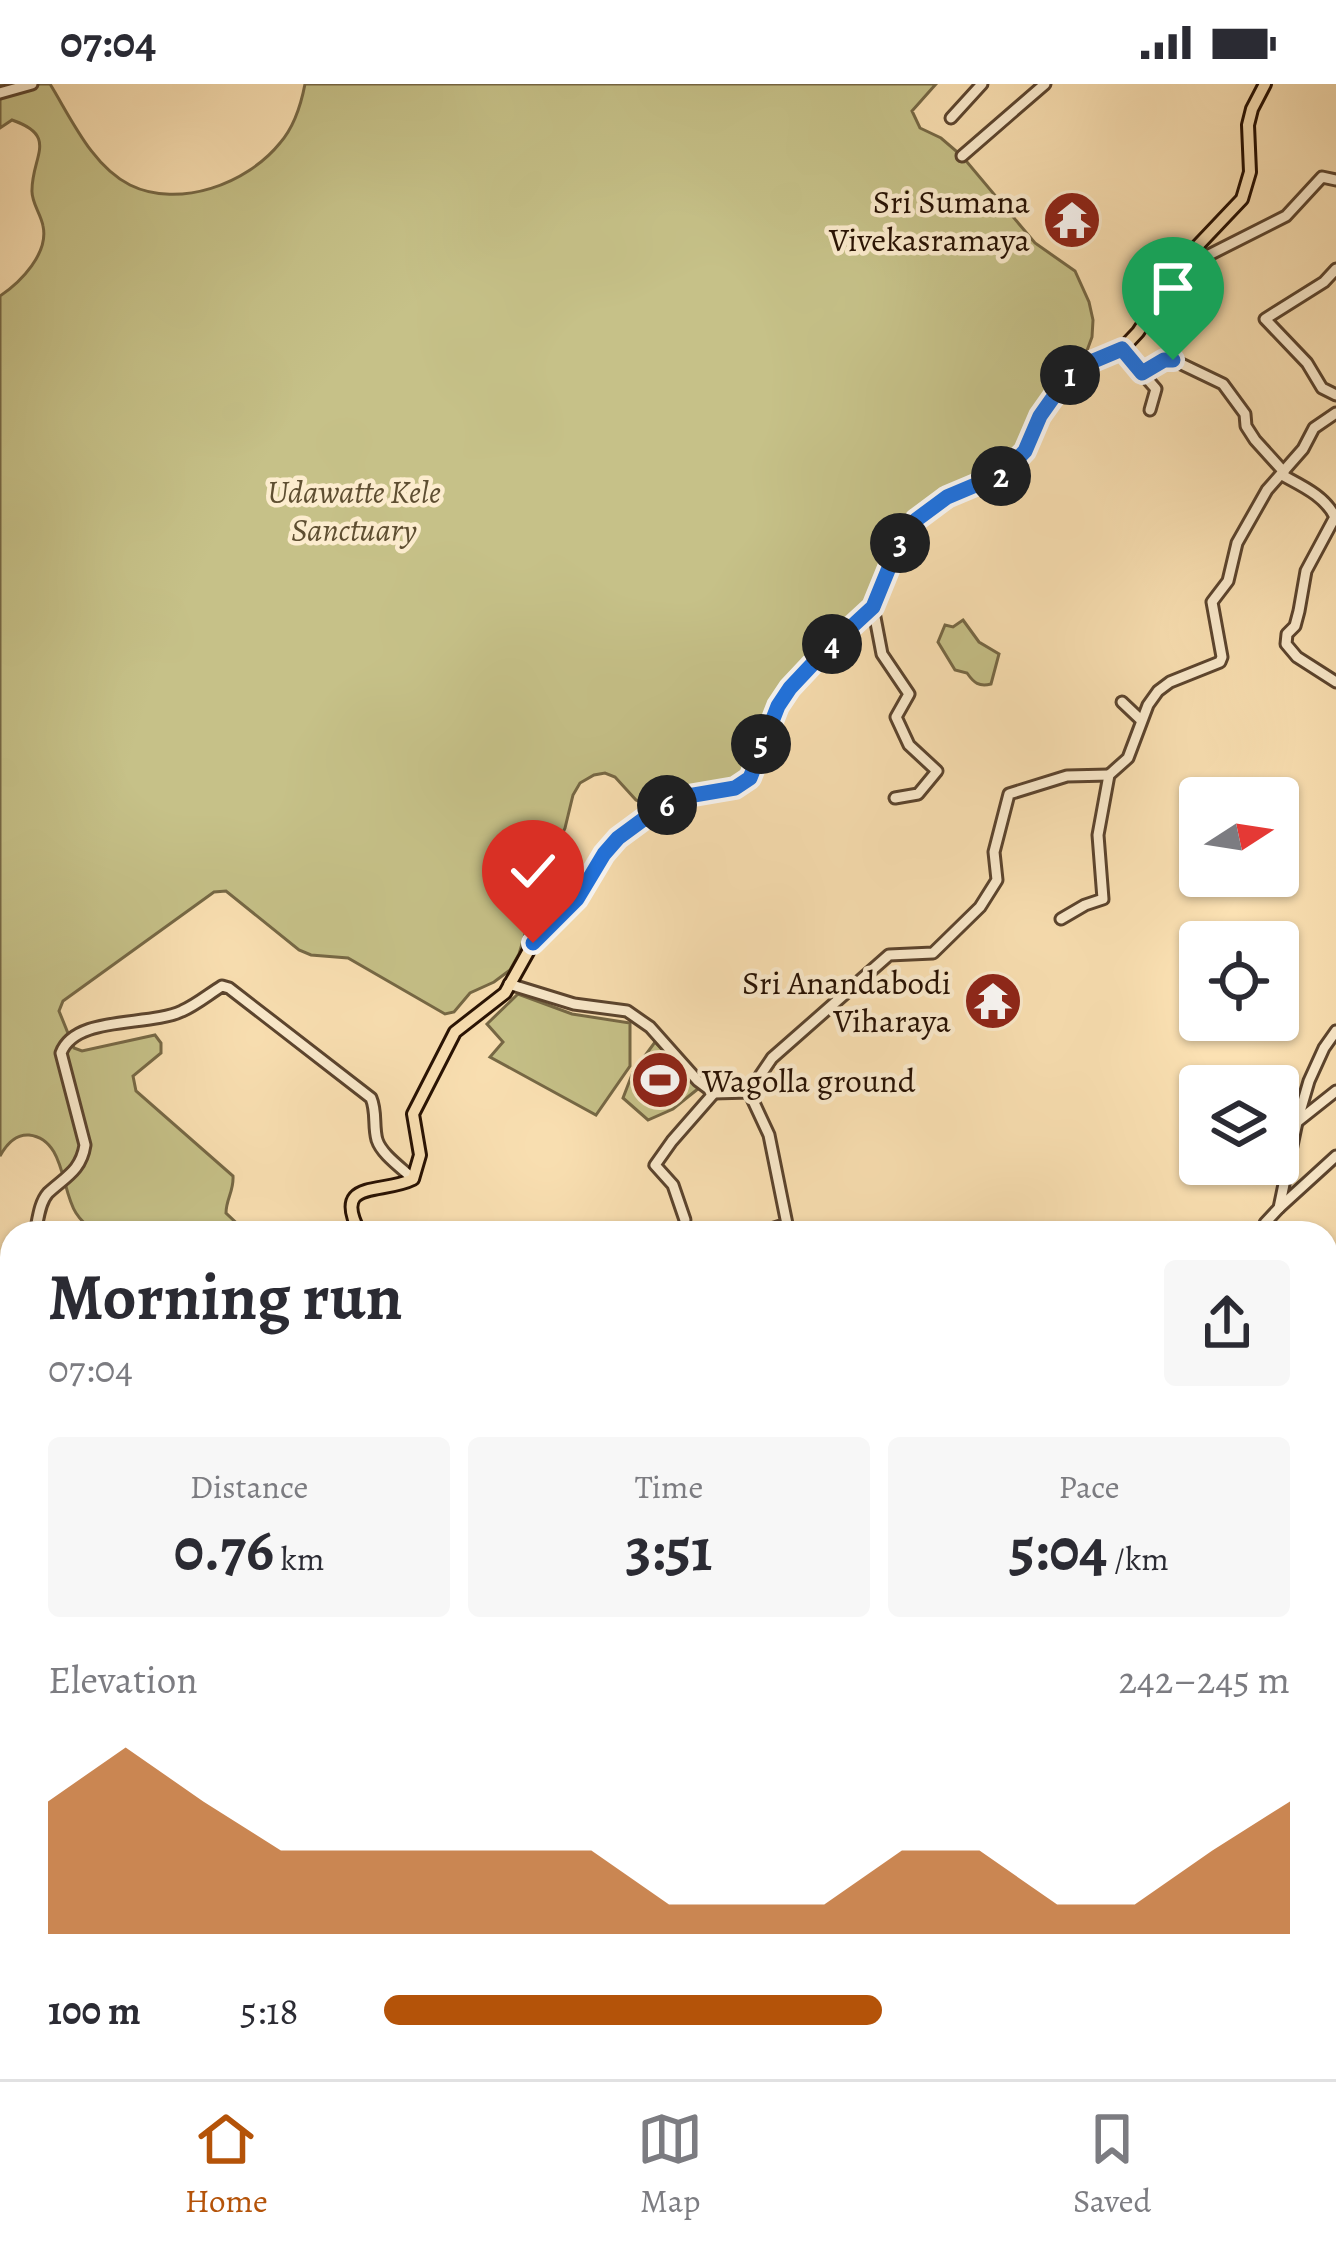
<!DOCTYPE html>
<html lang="en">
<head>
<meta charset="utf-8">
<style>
  body { margin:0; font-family:Alegreya,serif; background:#f7f7f7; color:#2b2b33; height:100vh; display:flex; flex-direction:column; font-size:45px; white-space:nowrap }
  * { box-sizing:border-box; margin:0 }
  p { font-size:39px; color:#7c7c81 }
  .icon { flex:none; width:66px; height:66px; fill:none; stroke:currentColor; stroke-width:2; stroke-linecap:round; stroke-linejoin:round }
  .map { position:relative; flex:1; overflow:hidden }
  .side { position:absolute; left:0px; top:1137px; width:1338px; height:858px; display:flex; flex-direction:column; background:#fff; border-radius:36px 36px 0 0; box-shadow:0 3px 9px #0004 }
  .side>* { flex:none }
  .needle { width:78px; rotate:78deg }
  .fabs { position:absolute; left:1179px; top:693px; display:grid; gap:24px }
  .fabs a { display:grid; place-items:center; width:120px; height:120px; border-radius:12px; background:#fff; box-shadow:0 3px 9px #0004; font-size:60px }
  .pin { position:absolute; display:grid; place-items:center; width:102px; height:102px; color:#fff; margin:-123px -51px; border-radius:50% 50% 50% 0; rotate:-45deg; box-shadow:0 0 12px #0007 }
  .pin .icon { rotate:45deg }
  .km { position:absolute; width:60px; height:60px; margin:-30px; border-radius:50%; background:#222; color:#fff; font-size:33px; line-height:60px; text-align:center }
  .round { display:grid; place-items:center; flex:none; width:126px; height:126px; border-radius:12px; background:#f7f7f7 }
  .overview { display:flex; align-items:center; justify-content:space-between; height:204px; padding:0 48px }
  h1 { font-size:66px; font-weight:700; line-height:90px }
  .stats { display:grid; grid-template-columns:repeat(3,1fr); gap:18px; height:204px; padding:12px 48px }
  .stats div { display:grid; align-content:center; border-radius:12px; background:#f7f7f7; text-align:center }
  .stats b { font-size:60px; font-weight:700 }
  .stats small { font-size:33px; font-weight:400 }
  .stats p { font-size:33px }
  .chart { height:336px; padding:24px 48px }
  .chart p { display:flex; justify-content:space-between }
  .chart svg { width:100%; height:216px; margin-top:12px; fill:#b45309; opacity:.7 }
  ul { padding:0 48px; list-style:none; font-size:39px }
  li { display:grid; grid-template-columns:192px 144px 1fr; align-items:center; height:90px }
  li i { height:30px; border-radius:15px; background:#b45309 }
  .status { display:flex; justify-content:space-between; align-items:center; height:84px; padding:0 60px; background:#fff; direction:ltr }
  .status svg { height:33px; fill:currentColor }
  .dock { display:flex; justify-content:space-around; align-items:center; height:168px; border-top:3px solid #e1e1e2; background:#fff; font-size:33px; color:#7c7c81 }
  .dock a { display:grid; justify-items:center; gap:6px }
  .dock .current { color:#b45309 }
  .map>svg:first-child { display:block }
  .green { fill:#c6c188; stroke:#766845; stroke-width:3 }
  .water { fill:#9fbeae; stroke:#6f7869; stroke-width:3 }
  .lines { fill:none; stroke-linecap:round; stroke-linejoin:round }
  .minor-casing { stroke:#5b442e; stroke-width:15 }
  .major-casing { stroke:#261002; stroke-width:16 }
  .minor { stroke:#fcecce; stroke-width:9 }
  .major { stroke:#fbe1b3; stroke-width:10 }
  .route-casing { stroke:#fff; stroke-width:24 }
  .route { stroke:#1a73e8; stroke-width:15 }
  .labels { text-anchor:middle; stroke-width:9; stroke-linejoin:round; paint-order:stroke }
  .poi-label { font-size:33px; fill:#261002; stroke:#fcecce; text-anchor:end }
  .park-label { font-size:33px; font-style:italic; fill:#5e4e31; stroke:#fcecce }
</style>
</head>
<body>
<div class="status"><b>07:04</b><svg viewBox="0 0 49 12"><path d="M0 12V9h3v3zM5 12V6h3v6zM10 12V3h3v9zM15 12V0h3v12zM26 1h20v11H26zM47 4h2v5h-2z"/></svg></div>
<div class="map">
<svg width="1336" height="1995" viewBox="0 0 1336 1995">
  <rect width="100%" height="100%" fill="#fbe1b3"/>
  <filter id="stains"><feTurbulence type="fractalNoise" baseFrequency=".00167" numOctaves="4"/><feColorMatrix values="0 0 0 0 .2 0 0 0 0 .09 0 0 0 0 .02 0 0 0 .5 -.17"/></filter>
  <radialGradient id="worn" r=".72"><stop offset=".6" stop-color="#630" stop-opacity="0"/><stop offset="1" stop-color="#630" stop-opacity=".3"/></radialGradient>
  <g class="green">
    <path d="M 0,0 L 50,0 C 71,34 92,82 130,101 C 179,125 247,100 280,59 C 294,43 301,21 305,0 L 936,0 L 912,27 L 920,44 L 941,54 L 962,72 L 1035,159 L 1075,187 L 1089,218 L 1093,236 L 1092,253 L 1085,272 L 1040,324 L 1012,374 L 992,397 L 947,413 L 916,436 L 859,533 L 806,577 L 771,622 L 747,683 L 739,695 L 728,702 L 691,704 L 657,721 L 647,721 L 636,716 L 615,693 L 605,689 L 594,691 L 580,699 L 573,711 L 565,744 L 539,804 L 519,870 L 510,886 L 494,898 L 470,909 L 454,928 L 445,930 L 348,874 L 311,871 L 299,866 L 226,807 L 214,808 L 63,917 L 59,927 L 74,964 L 82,967 L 155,951 L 161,959 L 161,969 L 133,992 L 136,1007 L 233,1092 C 234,1107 226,1115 226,1129 L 247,1149 L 96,1149 C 88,1143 81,1137 76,1129 C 61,1106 65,1055 29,1051 C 15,1050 6,1061 0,1072 L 0,212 C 21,198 49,169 43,142 C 41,130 31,118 32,106 C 32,72 59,52 12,36 L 0,44 Z"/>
    <path d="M 963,536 L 979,558 L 999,570 L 991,600 C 979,603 974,599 967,589 L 955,586 L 938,558 L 945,541 L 953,543 Z"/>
    <path d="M 518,910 L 572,930 L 630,939 L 630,982 L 596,1031 L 490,973 L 503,958 L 487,940 Z"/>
    <path d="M 655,958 L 699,1004 L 673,1025 L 648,1036 L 623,1014 L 633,988 Z"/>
    <path d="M 1336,1953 L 1336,1995 L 1210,1995 L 1187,1983 L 1255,1983 L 1265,1990 L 1281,1983 L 1326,1983 L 1326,1963 Z"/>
  </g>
  <g class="water">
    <path d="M 1336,1314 L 1336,1446 L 1326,1448 L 1326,1318 Z"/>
    <path d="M 359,1983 L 502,1983 L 490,1995 L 345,1995 Z"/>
  </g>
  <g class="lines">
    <g class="minor-casing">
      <g id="minor">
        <path d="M 0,9 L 32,0"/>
        <path d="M 951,34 L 982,0"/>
        <path d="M 962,72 L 1045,0"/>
        <path d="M 1188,172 L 1201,175 L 1286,132 L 1322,93 L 1336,96"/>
        <path d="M 1336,185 L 1324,198 L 1265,235 L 1307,279 L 1322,304 L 1336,311"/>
        <path d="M 1122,265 L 1142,289 L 1164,276 L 1173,276 L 1223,300 L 1245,330 L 1246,342 L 1255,356 L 1284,388"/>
        <path d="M 1142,289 L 1156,305 L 1150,326"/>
        <path d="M 1282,391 C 1302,402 1325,412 1335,433 L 1306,487 L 1299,527 L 1295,542 L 1287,550 L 1286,560 L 1297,573 L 1336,598"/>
        <path d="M 873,523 L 882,570 L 909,610 L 896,633 L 909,661 L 937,687 L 918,710 L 895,714"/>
        <path d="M 1122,618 L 1141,636"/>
        <path d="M 1061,835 L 1085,821 L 1103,815 L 1098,751 L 1109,691 L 1128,674 L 1148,621 L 1158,607 L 1170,598 L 1220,578 L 1222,573 L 1212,518 L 1228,497 L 1237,459 L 1267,406 L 1303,365 L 1314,344 L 1336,329"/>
        <path d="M 509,900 L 574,920 L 627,927 L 650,943 L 698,997 L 714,1009 L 749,1008 L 769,1051 L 787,1140 L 758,1149"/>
        <path d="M 749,1008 L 772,974 L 889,871 L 933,869 L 980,823 L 997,796 L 994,768 L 1009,710 L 1067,692 L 1109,691"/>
        <path d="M 1297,1038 L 1336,1007"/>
        <path d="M 1279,1124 L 1336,1072"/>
        <path d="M 685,1136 L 673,1101 L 655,1081 L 672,1057 L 714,1009"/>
        <path d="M 35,1149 C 38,1137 39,1119 48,1109 C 65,1093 81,1087 85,1061 L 61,969 C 75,931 148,943 182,927 C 196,921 209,910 222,902 L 229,904 L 371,1014 C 377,1028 373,1042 377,1056 C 382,1071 402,1084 413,1095"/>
        <path d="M 1265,1149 L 1265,1139 L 1279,1124 L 1297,1038 L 1309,997 L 1324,964 L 1336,947"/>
        <path d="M 1326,1211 L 1336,1217"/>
        <path d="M 0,1230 L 12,1212"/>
        <path d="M 1326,1255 L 1336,1252"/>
        <path d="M 1326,1579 L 1336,1570"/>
        <path d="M 0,1768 L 12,1783"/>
        <path d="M 0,1855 L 12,1849"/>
        <path d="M 0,1871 L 12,1895"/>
        <path d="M 94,1983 L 102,1995"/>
        <path d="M 692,1983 C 708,1995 723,1994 740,1983"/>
        <path d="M 223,1995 L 230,1983"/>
      </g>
    </g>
    <g class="major-casing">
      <g id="major">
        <path d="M 360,1149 C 331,1094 382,1111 413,1095 L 420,1071 L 413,1030 L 455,948 L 505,909 L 533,859 L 577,815 L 604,770 L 618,753 L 656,726 L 689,712 L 735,704 L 750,694 L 778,622 L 790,604 L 821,571 L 873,523 L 895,468 L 916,436 L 947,413 L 992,397 L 1017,379 L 1026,367 L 1049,316 L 1064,298 L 1091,278 L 1122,265 L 1138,248 L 1188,172 L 1242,115 L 1250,88 L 1248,41 L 1252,25 L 1265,0"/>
        <path d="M 0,1554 L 12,1552"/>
        <path d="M 556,1995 L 567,1983"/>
      </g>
    </g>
    <use href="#minor" class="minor"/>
    <use href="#major" class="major"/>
  </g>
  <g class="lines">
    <g class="route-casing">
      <path id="route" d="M 533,859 L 577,815 L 604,770 L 618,754 L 656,726 L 688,712 L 735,704 L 750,694 L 778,622 L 790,604 L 821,571 L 873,523 L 895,469 L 916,436 L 947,413 L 1004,389 L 1025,367 L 1040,332 L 1064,298 L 1091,278 L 1122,265 L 1142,289 L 1164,276 L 1173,276"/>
    </g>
    <use href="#route" class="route"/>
  </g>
  <defs>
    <g id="temple-disc" transform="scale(3)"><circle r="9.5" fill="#8f2418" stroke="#fcecce"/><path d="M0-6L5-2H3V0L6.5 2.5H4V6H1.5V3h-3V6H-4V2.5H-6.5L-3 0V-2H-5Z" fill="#fff"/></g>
    <g id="stadium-disc" transform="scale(3)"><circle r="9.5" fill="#8f2418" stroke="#fcecce"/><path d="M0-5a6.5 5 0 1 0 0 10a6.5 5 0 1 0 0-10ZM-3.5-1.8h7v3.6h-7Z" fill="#fff"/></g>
  </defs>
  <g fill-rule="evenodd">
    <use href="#temple-disc" x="1072" y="136"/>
    <use href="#temple-disc" x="993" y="917"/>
    <use href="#stadium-disc" x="660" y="996"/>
  </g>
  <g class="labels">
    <g class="poi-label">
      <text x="1030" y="129">Sri Sumana<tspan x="1030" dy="38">Vivekasramaya</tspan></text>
      <text x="951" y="910">Sri Anandabodi<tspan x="951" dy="38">Viharaya</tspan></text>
      <text x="702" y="1008" text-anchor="start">Wagolla ground</text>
    </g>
    <g class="park-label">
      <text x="354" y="419">Udawatte Kele<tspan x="354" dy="38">Sanctuary</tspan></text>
    </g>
  </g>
  <rect width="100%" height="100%" filter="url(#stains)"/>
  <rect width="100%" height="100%" fill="url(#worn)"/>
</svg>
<div class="fabs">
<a><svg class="needle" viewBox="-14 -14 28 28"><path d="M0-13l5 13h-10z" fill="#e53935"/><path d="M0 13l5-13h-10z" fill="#7c7c81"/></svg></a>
<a><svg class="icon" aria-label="locate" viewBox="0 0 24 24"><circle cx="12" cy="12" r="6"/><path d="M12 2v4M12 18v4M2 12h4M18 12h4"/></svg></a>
<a><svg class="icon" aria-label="layers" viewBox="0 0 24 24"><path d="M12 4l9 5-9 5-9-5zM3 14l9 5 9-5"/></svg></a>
</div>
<div class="pin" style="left:1173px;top:276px;background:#1e9e55"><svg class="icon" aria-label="arrive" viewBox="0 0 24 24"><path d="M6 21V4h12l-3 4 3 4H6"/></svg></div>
<div class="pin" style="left:533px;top:859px;background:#d93025"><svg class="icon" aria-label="check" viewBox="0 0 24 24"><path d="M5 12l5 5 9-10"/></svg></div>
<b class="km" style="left:1070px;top:291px">1</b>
<b class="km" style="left:1001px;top:392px">2</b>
<b class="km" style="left:900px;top:459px">3</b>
<b class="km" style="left:832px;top:560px">4</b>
<b class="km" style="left:761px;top:660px">5</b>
<b class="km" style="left:667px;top:721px">6</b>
<section class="side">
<div class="overview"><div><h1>Morning run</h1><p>07:04</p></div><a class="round"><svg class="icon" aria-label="share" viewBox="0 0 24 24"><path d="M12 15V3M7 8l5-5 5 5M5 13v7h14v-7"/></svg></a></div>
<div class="stats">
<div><p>Distance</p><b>0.76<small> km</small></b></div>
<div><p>Time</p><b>3:51</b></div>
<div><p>Pace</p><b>5:04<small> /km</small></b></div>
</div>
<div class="chart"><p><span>Elevation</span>242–245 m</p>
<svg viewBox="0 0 160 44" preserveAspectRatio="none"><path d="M0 44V17L10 6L20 17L30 27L40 27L50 27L60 27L70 27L80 38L90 38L100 38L110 27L120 27L130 38L140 38L150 27L160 17V44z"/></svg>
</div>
<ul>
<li><b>100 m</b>5:18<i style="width:55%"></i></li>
</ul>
</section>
</div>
<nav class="dock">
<a class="current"><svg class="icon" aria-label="home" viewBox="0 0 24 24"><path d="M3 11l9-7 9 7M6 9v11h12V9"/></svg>Home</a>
<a><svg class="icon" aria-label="map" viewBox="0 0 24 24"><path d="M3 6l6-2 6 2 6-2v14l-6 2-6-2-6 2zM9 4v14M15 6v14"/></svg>Map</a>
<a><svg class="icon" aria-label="saved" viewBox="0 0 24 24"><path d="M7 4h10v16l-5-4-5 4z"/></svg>Saved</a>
</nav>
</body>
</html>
